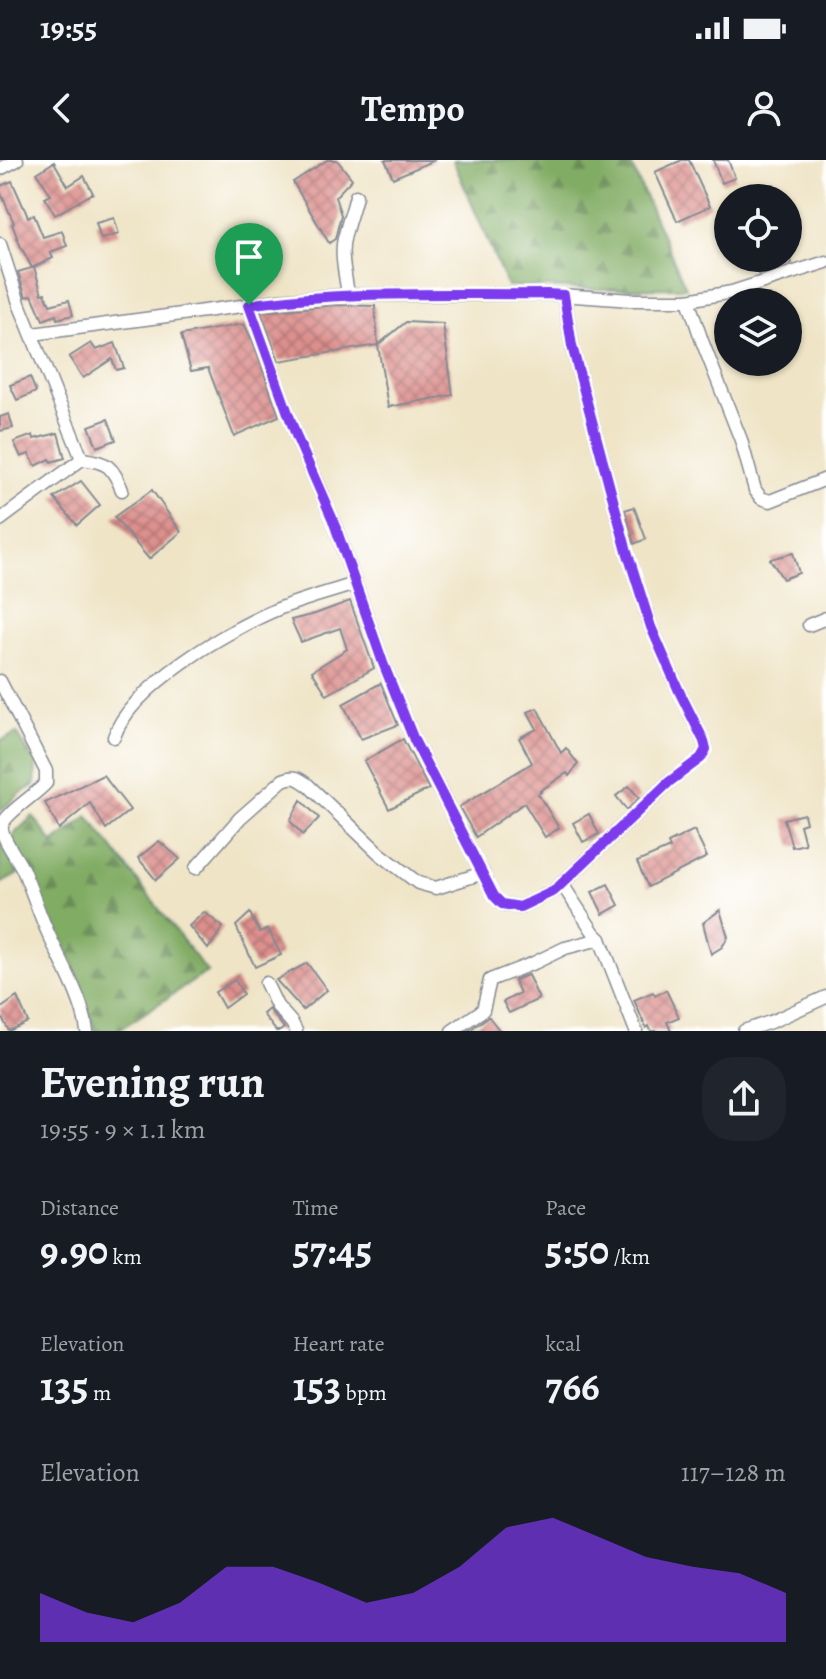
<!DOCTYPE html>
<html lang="en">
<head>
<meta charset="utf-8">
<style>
  body { margin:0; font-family:Alegreya,serif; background:#20242c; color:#f1f3f6; height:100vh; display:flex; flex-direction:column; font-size:30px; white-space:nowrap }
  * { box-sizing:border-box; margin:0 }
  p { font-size:26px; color:#9ea1a6 }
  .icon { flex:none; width:44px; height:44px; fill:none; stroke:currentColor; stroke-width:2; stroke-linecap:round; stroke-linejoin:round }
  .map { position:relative; height:871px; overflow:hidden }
  .side { display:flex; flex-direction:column; background:#171b24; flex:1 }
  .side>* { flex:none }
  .tools { position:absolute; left:714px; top:24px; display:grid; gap:16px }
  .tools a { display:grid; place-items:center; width:88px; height:88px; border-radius:50%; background:#171b24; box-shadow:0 2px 6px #0004; font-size:40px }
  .pin { position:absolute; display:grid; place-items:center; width:68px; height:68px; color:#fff; margin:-82px -34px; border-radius:50% 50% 50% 0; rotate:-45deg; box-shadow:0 0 8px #0007 }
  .pin .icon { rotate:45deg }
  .round { display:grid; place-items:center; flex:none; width:84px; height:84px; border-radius:32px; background:#20242c }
  .head { display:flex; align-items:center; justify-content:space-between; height:136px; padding:0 40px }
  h1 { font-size:44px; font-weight:700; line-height:60px }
  .figures { display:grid; grid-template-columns:repeat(3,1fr); gap:12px; height:136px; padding:8px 40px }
  .figures div { display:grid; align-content:center }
  .figures b { font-size:40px; font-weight:700 }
  .figures small { font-size:22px; font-weight:400 }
  .figures p { font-size:22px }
  .chart { height:224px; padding:16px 40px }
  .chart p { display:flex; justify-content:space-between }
  .chart svg { width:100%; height:144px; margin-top:8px; fill:#7c3aed; opacity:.7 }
  .status { display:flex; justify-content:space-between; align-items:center; height:56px; padding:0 40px; background:#171b24; direction:ltr }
  .status svg { height:22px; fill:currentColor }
  header { display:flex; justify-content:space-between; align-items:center; height:104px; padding:0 40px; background:#171b24; font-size:36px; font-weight:700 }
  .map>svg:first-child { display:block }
  .forest { fill:url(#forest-firs); stroke:#4e6e61; stroke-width:2 }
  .building { fill:url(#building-cross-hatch) }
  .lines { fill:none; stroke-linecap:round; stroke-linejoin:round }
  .minor-casing { stroke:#858a92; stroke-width:15 }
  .minor { stroke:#fff; stroke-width:12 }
  .route-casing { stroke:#fff; stroke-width:16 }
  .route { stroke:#7c3aed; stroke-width:10 }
</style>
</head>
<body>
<div class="status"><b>19:55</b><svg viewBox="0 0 49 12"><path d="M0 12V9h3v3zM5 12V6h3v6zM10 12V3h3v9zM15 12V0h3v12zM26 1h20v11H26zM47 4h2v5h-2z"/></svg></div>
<header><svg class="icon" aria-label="back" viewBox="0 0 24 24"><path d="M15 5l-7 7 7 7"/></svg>Tempo<svg class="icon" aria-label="person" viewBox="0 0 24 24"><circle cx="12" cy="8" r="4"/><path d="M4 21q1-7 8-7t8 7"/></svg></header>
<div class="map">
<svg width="826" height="871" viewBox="0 0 826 871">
  <defs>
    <pattern id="forest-firs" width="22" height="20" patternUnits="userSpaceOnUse" patternTransform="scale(2)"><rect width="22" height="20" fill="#81ac64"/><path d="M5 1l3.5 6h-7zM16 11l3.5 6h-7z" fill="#698c56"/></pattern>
    <pattern id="building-cross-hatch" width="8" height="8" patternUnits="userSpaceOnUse" patternTransform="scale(2)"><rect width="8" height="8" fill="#dd908d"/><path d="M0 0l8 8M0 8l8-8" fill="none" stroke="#b27676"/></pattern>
  </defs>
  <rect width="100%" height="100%" fill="#fff"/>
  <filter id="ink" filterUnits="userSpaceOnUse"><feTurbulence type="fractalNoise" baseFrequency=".0125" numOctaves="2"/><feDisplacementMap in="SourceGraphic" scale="16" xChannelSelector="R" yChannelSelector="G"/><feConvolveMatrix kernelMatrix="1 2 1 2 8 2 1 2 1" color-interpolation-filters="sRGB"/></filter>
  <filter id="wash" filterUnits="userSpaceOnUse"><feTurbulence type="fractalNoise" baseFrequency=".006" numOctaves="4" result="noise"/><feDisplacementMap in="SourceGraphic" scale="32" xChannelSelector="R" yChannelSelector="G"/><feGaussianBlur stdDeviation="1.8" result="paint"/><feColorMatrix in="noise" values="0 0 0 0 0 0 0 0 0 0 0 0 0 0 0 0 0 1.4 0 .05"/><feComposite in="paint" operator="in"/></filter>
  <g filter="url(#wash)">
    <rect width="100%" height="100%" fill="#efe4c6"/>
    <g class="forest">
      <path d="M 453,0 L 629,0 L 686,128 L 594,129 L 507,126 Z"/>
      <path d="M 17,573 L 36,604 L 35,625 L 21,633 L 0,651 L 0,581 Z"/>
      <path d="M 33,656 L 53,683 L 88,656 L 207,812 L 117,871 L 96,871 L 10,678 Z"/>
      <path d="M 0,679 L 18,714 L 0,724 Z"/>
    </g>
    <g id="blocks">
      <g class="building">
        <path d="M 327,0 L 337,0 L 352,19 L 335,37 L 341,55 L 335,79 L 329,83 L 293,22 Z"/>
        <path d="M 385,0 L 435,0 L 393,18 Z"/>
        <path d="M 682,0 L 689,0 L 710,46 L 677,61 L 655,12 Z"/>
        <path d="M 713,0 L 728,0 L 735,18 L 722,23 Z"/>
        <path d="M 54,2 L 68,26 L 84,16 L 93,33 L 55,55 L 45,38 L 51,35 L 37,13 Z"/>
        <path d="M 12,21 L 28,57 L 34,55 L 43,77 L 62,71 L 67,86 L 50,92 L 53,98 L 32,108 L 34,107 L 42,134 L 45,133 L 50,145 L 69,140 L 73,155 L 57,159 L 56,155 L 43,160 L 32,135 L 26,137 L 18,112 L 32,108 L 20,85 L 12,64 L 14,63 L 0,31 L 0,26 Z"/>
        <path d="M 114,58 L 119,74 L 101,79 L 96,63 Z"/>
        <path d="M 753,98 L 790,98 L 792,103 L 758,114 Z"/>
        <path d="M 337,145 L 375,146 L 378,185 L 279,201 L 261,152 Z"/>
        <path d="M 406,162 L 443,164 L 453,235 L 388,247 L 378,185 Z"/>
        <path d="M 244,164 L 253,182 L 279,256 L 234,276 L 208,208 L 191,211 L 181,175 Z"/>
        <path d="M 91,183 L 96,190 L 115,183 L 124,208 L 116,210 L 112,199 L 83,218 L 69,197 Z"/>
        <path d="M 30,217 L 36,232 L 17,240 L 10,225 Z"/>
        <path d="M 9,254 L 13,268 L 0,271 L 0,257 Z"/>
        <path d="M 108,259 L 116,280 L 97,287 L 89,266 Z"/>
        <path d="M 58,273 L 65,298 L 51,302 L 50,299 L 36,306 L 29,294 L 21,297 L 14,282 L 33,275 L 34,279 Z"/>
        <path d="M 81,321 L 100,345 L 77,365 L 54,338 Z"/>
        <path d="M 152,330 L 181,372 L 149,399 L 114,357 Z"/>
        <path d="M 634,347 L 646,379 L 634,384 L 625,350 Z"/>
        <path d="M 793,393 L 799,413 L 783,419 L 770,399 Z"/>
        <path d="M 350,441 L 374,508 L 327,535 L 312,511 L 347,489 L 340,468 L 301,482 L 291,460 L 315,454 Z"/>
        <path d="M 381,523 L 398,565 L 361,579 L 343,544 Z"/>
        <path d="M 537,548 L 561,593 L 566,588 L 578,604 L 569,616 L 567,613 L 540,631 L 541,632 L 538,634 L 559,668 L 545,677 L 524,643 L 476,677 L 459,647 L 532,603 L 519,578 L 537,569 L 528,552 Z"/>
        <path d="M 403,579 L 429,629 L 389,649 L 364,601 Z"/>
        <path d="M 103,615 L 130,650 L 106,669 L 90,643 L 59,669 L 45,643 Z"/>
        <path d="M 629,626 L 639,638 L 627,650 L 616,636 Z"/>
        <path d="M 301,640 L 319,658 L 303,675 L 290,661 Z"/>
        <path d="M 589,654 L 599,674 L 583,682 L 573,663 Z"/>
        <path d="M 804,654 L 806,663 L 800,665 L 805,684 L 792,687 L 784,659 Z"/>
        <path d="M 694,670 L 707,697 L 648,727 L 637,702 L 670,688 L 668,683 Z"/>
        <path d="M 159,681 L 180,699 L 156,720 L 138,698 Z"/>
        <path d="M 608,724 L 619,745 L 603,754 L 592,732 Z"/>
        <path d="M 720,750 L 728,777 L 722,787 L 711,794 L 703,763 Z"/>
        <path d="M 204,752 L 223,767 L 208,789 L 189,766 Z"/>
        <path d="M 250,753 L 259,772 L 268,769 L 281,795 L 255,807 L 236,766 Z"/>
        <path d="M 307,803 L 327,830 L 303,850 L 276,820 Z"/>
        <path d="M 528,815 L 539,839 L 509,853 L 503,842 L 520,833 L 514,820 Z"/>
        <path d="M 235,820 L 243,834 L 224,848 L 215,832 Z"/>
        <path d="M 666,830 L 679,857 L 667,862 L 671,871 L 651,871 L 649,866 L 646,868 L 634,840 L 653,832 L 655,836 Z"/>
        <path d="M 17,837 L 28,862 L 9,871 L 0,854 L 0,849 Z"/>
        <path d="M 269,849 L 284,868 L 280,871 L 276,871 L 263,854 Z"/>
        <path d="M 489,857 L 500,871 L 468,871 L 488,857 Z"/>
      </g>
    </g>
  </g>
  <g filter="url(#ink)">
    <use href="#blocks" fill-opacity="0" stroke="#858a92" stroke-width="2"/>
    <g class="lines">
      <g class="minor-casing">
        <g id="minor">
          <path d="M 0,9 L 17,0"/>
          <path d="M 0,84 L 20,146 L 82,299 L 0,360"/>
          <path d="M 348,135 C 346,117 339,93 345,75 C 348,62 353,49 356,36"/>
          <path d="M 688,140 L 702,181 L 741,280 L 755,330 L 761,338 L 770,341 L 826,319"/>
          <path d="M 249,145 L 278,140 L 348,135 L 547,134 L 631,140 L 688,140 L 732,132 L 826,102"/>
          <path d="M 33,174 L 249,145 L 297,278 L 333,360 L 383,503 L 414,580 L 494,736 L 502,744 L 520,747 L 554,731 L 669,622 L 701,598 L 706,589 L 704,581 L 679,531 L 651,467 L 626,388 L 572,186 L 564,135"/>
          <path d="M 82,299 C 108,302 112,306 122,330"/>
          <path d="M 809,465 L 826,458"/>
          <path d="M 0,521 L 46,611 L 46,623 C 37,634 4,654 2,666 C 0,676 18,699 23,710 C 32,731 39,753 48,773 C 62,804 83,839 87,871"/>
          <path d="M 114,577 C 131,526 230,469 278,449 C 303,439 330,432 355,424"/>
          <path d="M 196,708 L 240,658 L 283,620 C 295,615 298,618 308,625 L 379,693 L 418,723 L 436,728 L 483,713"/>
          <path d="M 562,724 L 594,773 L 600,779 L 636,871"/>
          <path d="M 266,823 L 277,846 L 292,863 L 296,871"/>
          <path d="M 452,871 L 483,850 L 490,820 L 534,803 L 565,788 L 600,779"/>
          <path d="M 744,871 L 773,861 L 826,837"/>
        </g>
      </g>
      <use href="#minor" class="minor"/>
    </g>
  </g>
  <g class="lines" filter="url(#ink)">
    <g class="route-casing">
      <path id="route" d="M 547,134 L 564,135 L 572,186 L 626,388 L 651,467 L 679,531 L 704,581 L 706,589 L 701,598 L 669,622 L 554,731 L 520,747 L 502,744 L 494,736 L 414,580 L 383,503 L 333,360 L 297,278 L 249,145 C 347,130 448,135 547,134 Z"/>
    </g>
    <use href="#route" class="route"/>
  </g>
</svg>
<div class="tools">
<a><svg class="icon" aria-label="locate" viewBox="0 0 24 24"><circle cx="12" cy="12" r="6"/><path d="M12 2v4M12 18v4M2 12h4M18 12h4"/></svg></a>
<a><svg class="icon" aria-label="layers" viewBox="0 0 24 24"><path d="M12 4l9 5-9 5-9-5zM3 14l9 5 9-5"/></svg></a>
</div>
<div class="pin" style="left:249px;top:145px;background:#1e9e55"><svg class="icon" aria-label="arrive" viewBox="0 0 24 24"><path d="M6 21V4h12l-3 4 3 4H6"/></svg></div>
</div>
<section class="side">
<div class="head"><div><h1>Evening run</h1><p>19:55 · 9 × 1.1 km</p></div><a class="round"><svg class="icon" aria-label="share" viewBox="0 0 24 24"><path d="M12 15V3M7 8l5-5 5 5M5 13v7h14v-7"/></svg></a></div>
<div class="figures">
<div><p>Distance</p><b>9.90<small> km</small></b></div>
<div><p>Time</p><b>57:45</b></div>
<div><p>Pace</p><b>5:50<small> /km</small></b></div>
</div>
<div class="figures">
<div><p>Elevation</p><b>135<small> m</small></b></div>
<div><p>Heart rate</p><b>153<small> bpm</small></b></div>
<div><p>kcal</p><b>766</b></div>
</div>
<div class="chart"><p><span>Elevation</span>117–128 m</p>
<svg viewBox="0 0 160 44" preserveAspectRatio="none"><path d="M0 44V29L10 35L20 38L30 32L40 21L50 21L60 26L70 32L80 29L90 21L100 9L110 6L120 12L130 18L140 21L150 23L160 29V44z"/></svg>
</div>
</section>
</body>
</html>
